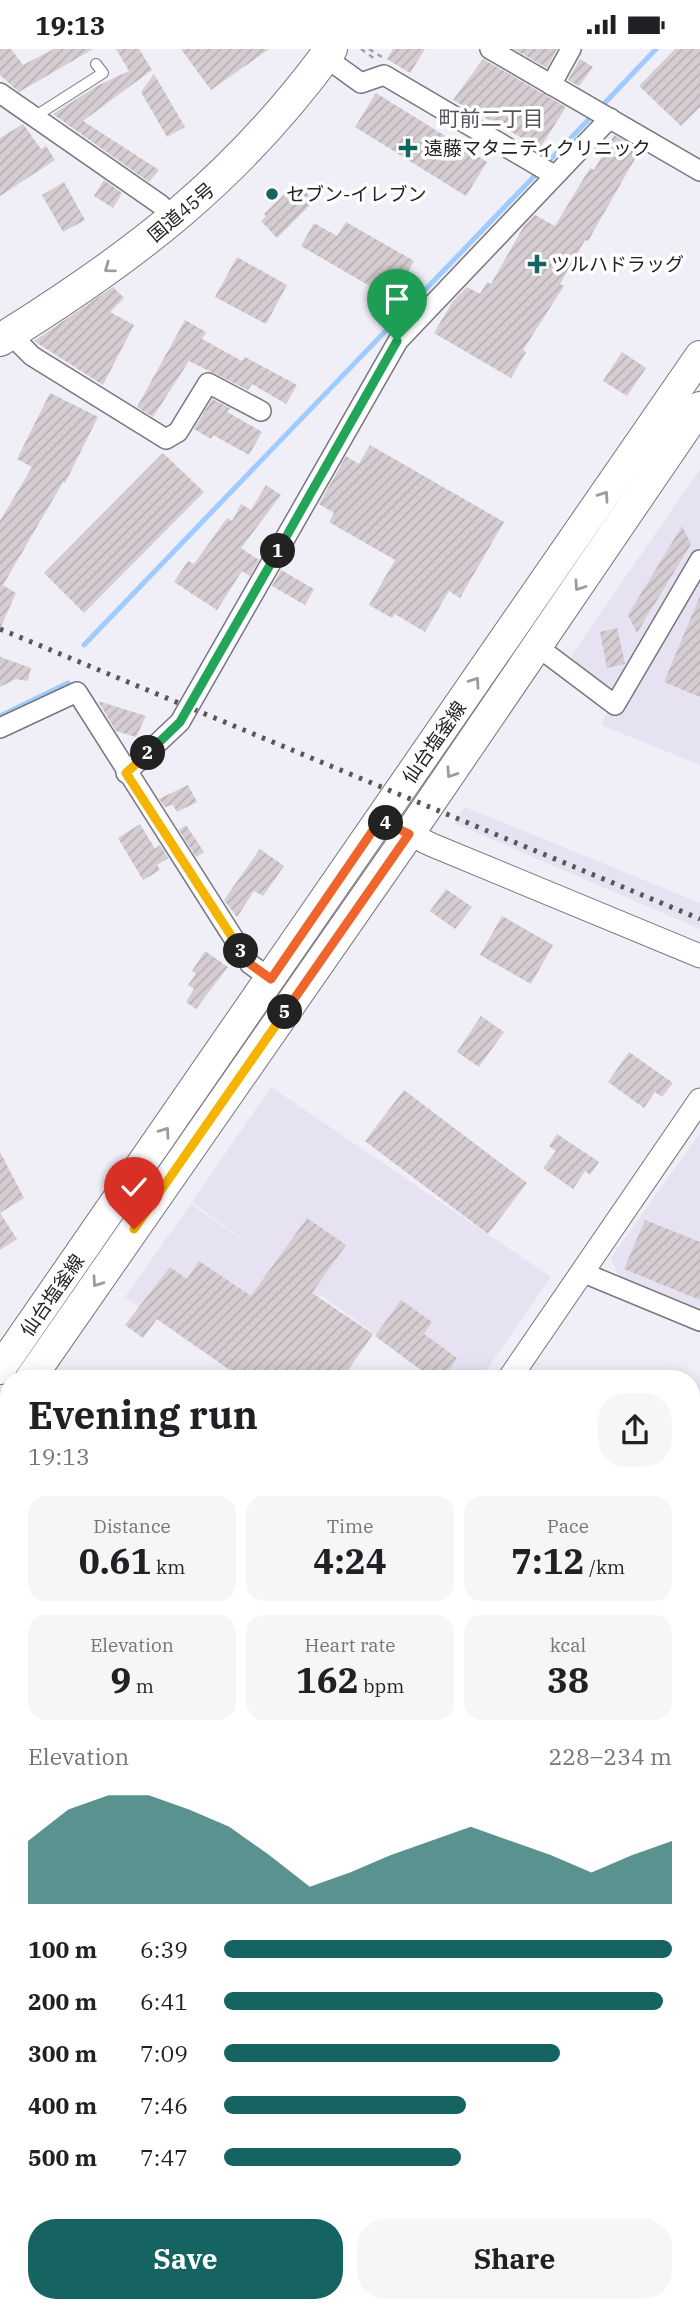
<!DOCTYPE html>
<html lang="en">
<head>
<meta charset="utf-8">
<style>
  body { margin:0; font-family:"IBM Plex Serif","Noto Sans JP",serif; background:#f6f6f6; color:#202124; height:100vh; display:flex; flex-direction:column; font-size:26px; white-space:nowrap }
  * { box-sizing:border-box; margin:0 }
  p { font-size:23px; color:#757577 }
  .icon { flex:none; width:38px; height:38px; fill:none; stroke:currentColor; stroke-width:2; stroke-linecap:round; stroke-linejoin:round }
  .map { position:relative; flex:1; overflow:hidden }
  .drawer { position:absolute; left:0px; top:1321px; width:700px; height:943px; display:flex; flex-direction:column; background:#fff; border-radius:28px 28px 0 0; box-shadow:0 4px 18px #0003 }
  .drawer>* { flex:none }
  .pin { position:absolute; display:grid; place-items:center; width:60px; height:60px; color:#fff; margin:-72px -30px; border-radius:50% 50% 50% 0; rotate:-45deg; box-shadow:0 0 7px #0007 }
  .pin .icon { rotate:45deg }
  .km { position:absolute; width:35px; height:35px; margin:-18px; border-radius:50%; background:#222; color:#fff; font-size:19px; line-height:35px; text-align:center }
  .round { display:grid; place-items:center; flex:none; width:74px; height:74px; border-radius:28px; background:#f6f6f6 }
  .headline { display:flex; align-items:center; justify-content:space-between; height:119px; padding:0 28px }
  h1 { font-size:38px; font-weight:700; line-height:52px }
  .figures { display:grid; grid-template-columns:repeat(3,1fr); gap:10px; height:119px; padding:7px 28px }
  .figures div { display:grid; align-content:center; border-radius:18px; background:#f6f6f6; text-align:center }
  .figures b { font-size:35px; font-weight:700 }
  .figures small { font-size:19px; font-weight:400 }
  .figures p { font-size:19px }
  .chart { height:196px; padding:14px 28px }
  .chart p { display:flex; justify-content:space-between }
  .chart svg { width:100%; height:126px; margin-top:7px; fill:#156461; opacity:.7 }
  .button { display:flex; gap:14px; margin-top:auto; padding:14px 28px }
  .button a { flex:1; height:80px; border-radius:28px; background:#156461; color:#fff; font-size:28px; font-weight:700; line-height:80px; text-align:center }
  .button a+a { background:#f6f6f6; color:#202124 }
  ul { padding:0 28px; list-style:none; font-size:23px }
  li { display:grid; grid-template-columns:112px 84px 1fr; align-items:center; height:52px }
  li i { height:18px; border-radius:9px; background:#156461 }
  .status { display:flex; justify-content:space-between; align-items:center; height:49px; padding:0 35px; background:#fff; direction:ltr }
  .status svg { height:19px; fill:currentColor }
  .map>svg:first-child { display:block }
  .built { fill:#e7e2f2 }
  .industrial { fill:#f8dee3 }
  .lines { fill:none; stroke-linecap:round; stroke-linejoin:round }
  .stream { stroke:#9fcbff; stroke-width:5 }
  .building { fill:url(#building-hatch) }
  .service-casing { stroke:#78767e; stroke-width:12 }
  .minor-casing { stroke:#78767e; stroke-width:22 }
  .tertiary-casing { stroke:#78767e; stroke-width:25 }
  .primary-casing { stroke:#78767e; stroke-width:32 }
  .trunk-casing { stroke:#78767e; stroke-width:34 }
  .path { stroke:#a09fa5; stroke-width:2.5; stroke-dasharray:5 5; stroke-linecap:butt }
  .service { stroke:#fff; stroke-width:10 }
  .minor { stroke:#fff; stroke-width:19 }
  .tertiary { stroke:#fff; stroke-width:23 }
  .primary { stroke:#fff; stroke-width:30 }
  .trunk { stroke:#fff; stroke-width:32 }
  .rail { stroke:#58565b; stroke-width:5; stroke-dasharray:3.5 7; stroke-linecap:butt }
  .oneway { stroke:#9c9c9d }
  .split-1-casing { stroke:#fff; stroke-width:14 }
  .split-2-casing { stroke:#fff; stroke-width:14 }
  .split-3-casing { stroke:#fff; stroke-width:14 }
  .split-4-casing { stroke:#fff; stroke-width:14 }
  .split-5-casing { stroke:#fff; stroke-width:14 }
  .split-6-casing { stroke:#fff; stroke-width:14 }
  .split-1 { stroke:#22a559; stroke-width:9 }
  .split-2 { stroke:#22a559; stroke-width:9 }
  .split-3 { stroke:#f5b400; stroke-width:9 }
  .split-4 { stroke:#f0652b; stroke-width:9 }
  .split-5 { stroke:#f0652b; stroke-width:9 }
  .split-6 { stroke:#f5b400; stroke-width:9 }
  .poi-dot { fill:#156461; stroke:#fff; stroke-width:2.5 }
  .labels { text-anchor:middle; stroke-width:7; stroke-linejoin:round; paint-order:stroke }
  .poi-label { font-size:19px; fill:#242326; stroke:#fff; text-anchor:start }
  .street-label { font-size:19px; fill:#242326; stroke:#fff }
  .neighbourhood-label { font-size:21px; fill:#57555c; stroke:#fff }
</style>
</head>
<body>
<div class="status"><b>19:13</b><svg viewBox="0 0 49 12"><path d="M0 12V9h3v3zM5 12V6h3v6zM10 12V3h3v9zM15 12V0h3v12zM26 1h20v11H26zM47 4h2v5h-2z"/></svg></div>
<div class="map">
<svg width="700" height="2263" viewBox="0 0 700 2263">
  <defs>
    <pattern id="building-hatch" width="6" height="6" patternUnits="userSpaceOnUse" patternTransform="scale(1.75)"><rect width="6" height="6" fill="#d5cdd2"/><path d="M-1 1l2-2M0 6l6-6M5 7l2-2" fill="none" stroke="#b7b0b4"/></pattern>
  </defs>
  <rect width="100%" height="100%" fill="#f0eef6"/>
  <g class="built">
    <path d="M 700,420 L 700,716 L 601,676 L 608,662 L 571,607 Z"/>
    <path d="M 465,758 L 700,854 L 700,880 L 454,774 Z"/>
    <path d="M 271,1038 L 551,1228 L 480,1330 L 437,1330 L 321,1246 L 262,1330 L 242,1330 L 125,1248 L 191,1155 L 272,1212 L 192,1153 Z"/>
    <path d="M 700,1084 L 700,1259 L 619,1227 L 611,1209 Z"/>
    <path d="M 0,1482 L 9,1488 L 9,1546 L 0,1559 Z"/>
  </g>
  <g class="industrial">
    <path d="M 9,1550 L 9,1648 L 0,1642 L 0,1563 Z"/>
    <path d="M 0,1646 L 9,1652 L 9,2001 L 0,2014 Z"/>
  </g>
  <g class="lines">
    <g class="stream">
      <path d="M 600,59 L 656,0"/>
      <path d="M 84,596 L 593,66"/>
      <path d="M 0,667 L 68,634"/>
    </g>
  </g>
  <g class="building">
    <path d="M 0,0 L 11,0 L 23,16 L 54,0 L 93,0 L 19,43 L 0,26 Z"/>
    <path d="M 116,0 L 139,0 L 152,21 L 83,72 L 159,121 L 149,133 L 53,65 L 97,37 L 129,22 Z"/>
    <path d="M 181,0 L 269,0 L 211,41 Z"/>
    <path d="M 393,0 L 425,0 L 410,24 L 387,10 Z"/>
    <path d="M 514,0 L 557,0 L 547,19 Z"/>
    <path d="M 675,0 L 700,0 L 700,58 L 681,77 L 639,37 Z"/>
    <path d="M 483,10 L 566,58 L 540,99 L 453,51 Z"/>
    <path d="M 580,10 L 593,18 L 579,37 L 568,31 Z"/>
    <path d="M 154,25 L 185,78 L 167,88 L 141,43 Z"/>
    <path d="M 376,44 L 487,113 L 466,147 L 355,78 Z"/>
    <path d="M 23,75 L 41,100 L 46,97 L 55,111 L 0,147 L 0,89 Z"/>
    <path d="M 614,86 L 640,101 L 588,192 L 585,191 L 560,235 L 564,237 L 523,301 L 526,303 L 511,329 L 434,284 L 453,252 L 467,238 L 480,245 L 487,233 L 491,235 L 524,177 L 535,166 L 555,177 L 590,119 L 594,121 Z"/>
    <path d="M 104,131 L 122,144 L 113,159 L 94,147 Z"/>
    <path d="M 64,133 L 85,171 L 63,183 L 42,146 Z"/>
    <path d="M 293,137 L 298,142 L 301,138 L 314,152 L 277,189 L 261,172 L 266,167 L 264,165 Z"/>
    <path d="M 346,173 L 414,212 L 392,250 L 301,197 L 314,174 L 337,187 Z"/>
    <path d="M 237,208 L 287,236 L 266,275 L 215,248 Z"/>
    <path d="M 113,238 L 124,249 L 110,263 L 134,276 L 103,336 L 34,292 Z"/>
    <path d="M 185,271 L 206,283 L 202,290 L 242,312 L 245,308 L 297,336 L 286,355 L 252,335 L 248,341 L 189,312 L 153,368 L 137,358 Z"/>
    <path d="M 622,303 L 646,319 L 627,347 L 603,332 Z"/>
    <path d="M 50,344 L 98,368 L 65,434 L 63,433 L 3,536 L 16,544 L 0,580 L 0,472 L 32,418 L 17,410 Z"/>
    <path d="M 212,350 L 230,359 L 227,363 L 262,383 L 249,406 L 213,386 L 211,390 L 194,380 Z"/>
    <path d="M 370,396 L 504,473 L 460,549 L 449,542 L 425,583 L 395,565 L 392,569 L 369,556 L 395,511 L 329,473 L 334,464 L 319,455 L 346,407 L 359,415 Z"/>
    <path d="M 163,404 L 204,443 L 84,564 L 44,524 Z"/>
    <path d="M 266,436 L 281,446 L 241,499 L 259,511 L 250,527 L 242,522 L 217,561 L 174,533 L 188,512 L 194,515 L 227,469 L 232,472 L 241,455 L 251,461 Z"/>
    <path d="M 682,477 L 691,495 L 637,584 L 628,566 Z"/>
    <path d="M 281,521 L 314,540 L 305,556 L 272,537 Z"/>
    <path d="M 700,547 L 700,648 L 664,633 Z"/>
    <path d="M 617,579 L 625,615 L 607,619 L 600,583 Z"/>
    <path d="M 0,608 L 31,619 L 28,632 L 16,630 L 0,638 Z"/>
    <path d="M 98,652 L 146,667 L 136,688 L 116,682 Z"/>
    <path d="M 188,736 L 197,753 L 177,763 L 173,756 L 165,758 L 159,750 Z"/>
    <path d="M 140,775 L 155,800 L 160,796 L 168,809 L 157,816 L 160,821 L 143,831 L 118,789 Z"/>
    <path d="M 186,776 L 204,803 L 196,808 L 179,781 Z"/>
    <path d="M 260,800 L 284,817 L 263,847 L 254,842 L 237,868 L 224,851 Z"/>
    <path d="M 446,840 L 472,858 L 455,880 L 430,862 Z"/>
    <path d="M 502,867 L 553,896 L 531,935 L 480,906 Z"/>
    <path d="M 205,902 L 228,918 L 196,960 L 186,953 L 194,940 L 188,936 L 196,925 L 192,922 Z"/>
    <path d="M 481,967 L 504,983 L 479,1018 L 457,1003 Z"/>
    <path d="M 629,1003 L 673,1034 L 662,1048 L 655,1043 L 644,1059 L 608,1033 Z"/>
    <path d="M 404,1041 L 527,1134 L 488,1185 L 365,1092 Z"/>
    <path d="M 557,1085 L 599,1113 L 590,1126 L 585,1122 L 573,1140 L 543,1119 L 556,1102 L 549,1097 Z"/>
    <path d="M 0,1103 L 24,1149 L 0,1164 L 17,1190 L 0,1201 Z"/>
    <path d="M 307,1169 L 346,1196 L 312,1244 L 373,1285 L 342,1330 L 243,1330 L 157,1270 L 143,1289 L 125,1276 L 170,1218 L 187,1230 L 199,1212 L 251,1247 Z"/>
    <path d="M 645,1171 L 700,1193 L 700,1251 L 624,1220 Z"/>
    <path d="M 401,1251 L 432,1273 L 424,1285 L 457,1309 L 442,1330 L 433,1330 L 375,1287 Z"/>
  </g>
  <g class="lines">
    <g class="service-casing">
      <path id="service" d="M 34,68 L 103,24 L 96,15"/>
    </g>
    <g class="minor-casing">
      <g id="minor">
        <path d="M 490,0 L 700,122"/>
        <path d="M 325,8 L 361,34 L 384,26 L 554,126"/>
        <path d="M 551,36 L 571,0"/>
        <path d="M 0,44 L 161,156"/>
        <path d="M 10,285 L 32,307 L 166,390 L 178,383 L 208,334 L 261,362"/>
        <path d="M 538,598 L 615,656 L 700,511"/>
        <path d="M 0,679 L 77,643 L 250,915 L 271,930"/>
        <path d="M 126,724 L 180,673 L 398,292 L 610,69"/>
        <path d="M 584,1224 L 700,1272"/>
        <path d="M 691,1628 L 700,1632"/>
        <path d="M 691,2022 L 700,2026"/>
      </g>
    </g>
    <g class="tertiary-casing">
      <g id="tertiary">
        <path d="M 380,771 L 432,796 L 700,907"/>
        <path d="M 509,1330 L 700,1051"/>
        <path d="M 0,2063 L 9,2050"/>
        <path d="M 0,2152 L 9,2156"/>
        <path d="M 0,2194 L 9,2197"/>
        <path d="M 691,2250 L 700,2247"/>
        <path d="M 144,2256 L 161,2263"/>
        <path d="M 229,2256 L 246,2263"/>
        <path d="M 655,2263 L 676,2256"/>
      </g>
    </g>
    <g class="primary-casing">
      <g id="primary">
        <path d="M 0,1320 L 700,307"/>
        <path d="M 30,1330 L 409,785 L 700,358"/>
        <path d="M 0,1373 L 9,1361"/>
      </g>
    </g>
    <g class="trunk-casing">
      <path id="trunk" d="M 0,291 C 134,208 237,129 331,0"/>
    </g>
    <g class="path">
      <path d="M 361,0 L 375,10"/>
      <path d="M 369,0 L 382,8"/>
    </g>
    <use href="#service" class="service"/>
    <use href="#minor" class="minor"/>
    <use href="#tertiary" class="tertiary"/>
    <use href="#primary" class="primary"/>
    <use href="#trunk" class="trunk"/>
    <g class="rail">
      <path d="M 0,580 L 700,870"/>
      <path d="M 691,2223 L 700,2220"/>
      <path d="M 573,2263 L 594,2256"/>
    </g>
  </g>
  <defs><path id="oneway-chevron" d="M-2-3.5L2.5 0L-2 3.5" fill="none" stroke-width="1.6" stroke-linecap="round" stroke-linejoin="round" transform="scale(1.75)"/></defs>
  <g class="oneway">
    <use href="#oneway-chevron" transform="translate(109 219) rotate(144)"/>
    <use href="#oneway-chevron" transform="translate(604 447) rotate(-55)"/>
    <use href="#oneway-chevron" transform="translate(579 537) rotate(124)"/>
    <use href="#oneway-chevron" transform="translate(475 633) rotate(-55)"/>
    <use href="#oneway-chevron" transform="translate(451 724) rotate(124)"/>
    <use href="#oneway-chevron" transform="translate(165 1083) rotate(-55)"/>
    <use href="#oneway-chevron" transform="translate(97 1233) rotate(125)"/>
  </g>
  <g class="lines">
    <g class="split-1-casing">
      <path id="split-1" d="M 278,502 L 397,292"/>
    </g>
    <g class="split-2-casing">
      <path id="split-2" d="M 148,704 L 180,673 L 278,502"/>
    </g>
    <g class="split-3-casing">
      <path id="split-3" d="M 148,704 L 126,724 L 241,902"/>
    </g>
    <g class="split-4-casing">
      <path id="split-4" d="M 241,902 L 250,915 L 271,930 L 380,771 L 386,774"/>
    </g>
    <g class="split-5-casing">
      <path id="split-5" d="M 285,963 L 409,785 L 386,774"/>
    </g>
    <g class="split-6-casing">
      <path id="split-6" d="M 134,1180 L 285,963"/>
    </g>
    <use href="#split-1" class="split-1"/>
    <use href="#split-2" class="split-2"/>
    <use href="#split-3" class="split-3"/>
    <use href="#split-4" class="split-4"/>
    <use href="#split-5" class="split-5"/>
    <use href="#split-6" class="split-6"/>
  </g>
  <g class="poi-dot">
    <path d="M404.5 88.5h7v7h7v7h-7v7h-7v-7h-7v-7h7z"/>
    <circle cx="272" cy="145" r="7"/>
    <path d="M533.5 204.5h7v7h7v7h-7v7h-7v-7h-7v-7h7z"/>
  </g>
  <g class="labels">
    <g class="poi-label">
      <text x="424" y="106">遠藤マタニティクリニック</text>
      <text x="286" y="152">セブン-イレブン</text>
      <text x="551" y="222">ツルハドラッグ</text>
    </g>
    <g class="street-label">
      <text transform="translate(181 163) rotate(-40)" y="7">国道45号</text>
      <text transform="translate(434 693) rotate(-55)" y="7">仙台塩釜線</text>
      <text transform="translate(52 1246) rotate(-55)" y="7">仙台塩釜線</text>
    </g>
    <g class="neighbourhood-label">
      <text x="491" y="77">町前二丁目</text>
    </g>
  </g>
</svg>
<div class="pin" style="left:397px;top:292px;background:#1e9e55"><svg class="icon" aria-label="arrive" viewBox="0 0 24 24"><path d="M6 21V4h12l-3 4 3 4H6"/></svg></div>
<div class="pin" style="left:134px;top:1180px;background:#d93025"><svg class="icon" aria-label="check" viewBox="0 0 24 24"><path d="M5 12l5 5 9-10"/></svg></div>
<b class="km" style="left:278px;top:502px">1</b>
<b class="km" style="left:148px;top:704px">2</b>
<b class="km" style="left:241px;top:902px">3</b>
<b class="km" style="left:386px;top:774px">4</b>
<b class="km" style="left:285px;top:963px">5</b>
<section class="drawer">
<div class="headline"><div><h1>Evening run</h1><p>19:13</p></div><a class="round"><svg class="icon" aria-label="share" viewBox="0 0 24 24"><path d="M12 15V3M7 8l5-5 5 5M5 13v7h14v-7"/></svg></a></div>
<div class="figures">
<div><p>Distance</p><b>0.61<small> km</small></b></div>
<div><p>Time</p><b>4:24</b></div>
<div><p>Pace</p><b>7:12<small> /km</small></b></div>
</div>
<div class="figures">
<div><p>Elevation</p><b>9<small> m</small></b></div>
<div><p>Heart rate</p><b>162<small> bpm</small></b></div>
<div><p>kcal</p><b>38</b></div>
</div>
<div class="chart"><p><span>Elevation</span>228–234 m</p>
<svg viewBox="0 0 160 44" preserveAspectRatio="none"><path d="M0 44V22L10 11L20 6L30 6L40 11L50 17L60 27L70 38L80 33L90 27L100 22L110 17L120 22L130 27L140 33L150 27L160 22V44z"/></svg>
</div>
<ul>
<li><b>100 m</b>6:39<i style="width:100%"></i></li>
<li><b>200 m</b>6:41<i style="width:98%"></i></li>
<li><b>300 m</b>7:09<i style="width:75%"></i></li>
<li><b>400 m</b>7:46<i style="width:54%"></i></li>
<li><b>500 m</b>7:47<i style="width:53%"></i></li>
</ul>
<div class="button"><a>Save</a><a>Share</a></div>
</section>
</div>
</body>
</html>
